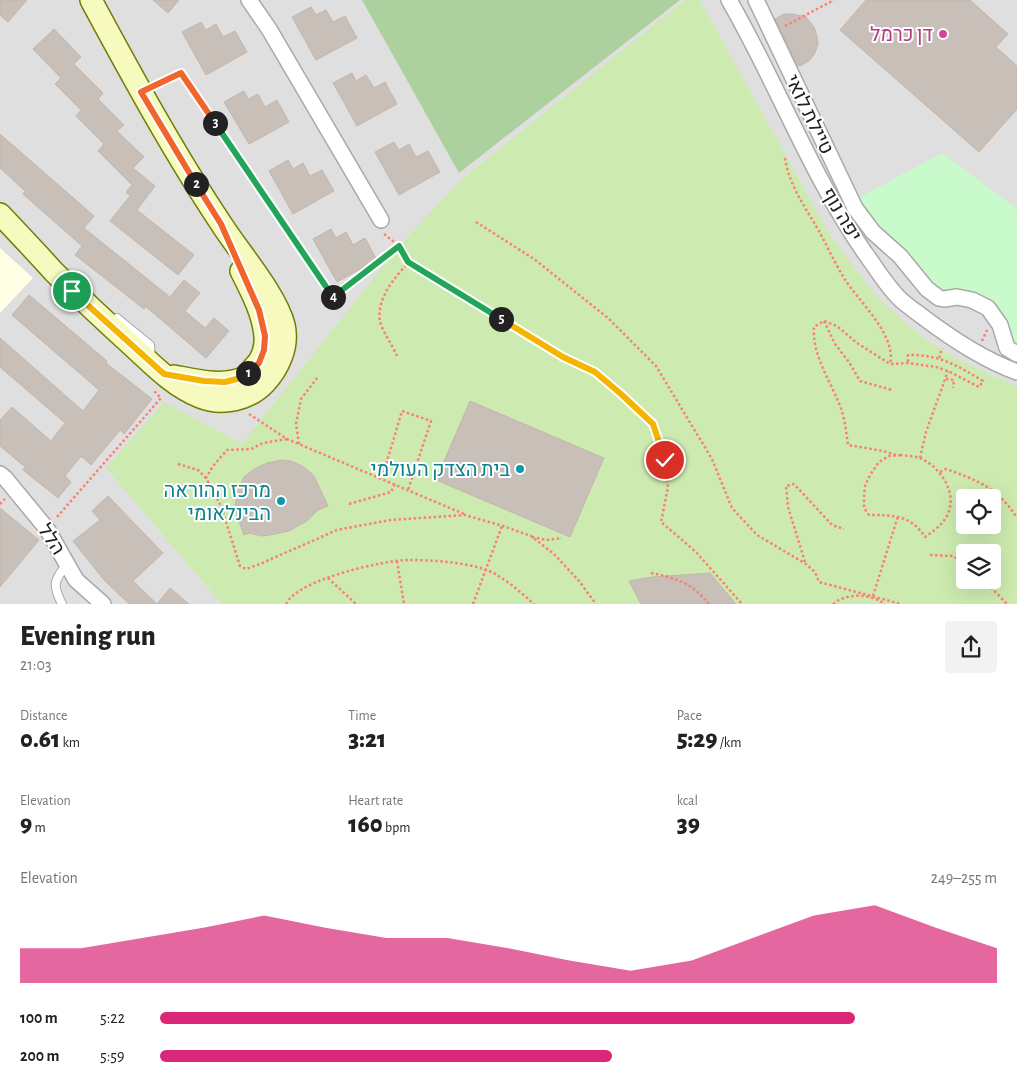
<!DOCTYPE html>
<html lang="en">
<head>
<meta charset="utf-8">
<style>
  body { margin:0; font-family:"Alegreya Sans",Heebo,sans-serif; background:#f2f2f2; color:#222; height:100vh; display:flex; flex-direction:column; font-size:19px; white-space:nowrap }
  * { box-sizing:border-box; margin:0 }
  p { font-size:16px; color:#767676 }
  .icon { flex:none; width:28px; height:28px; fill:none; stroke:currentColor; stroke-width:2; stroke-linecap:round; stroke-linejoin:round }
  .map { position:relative; height:604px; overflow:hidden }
  .sheet { display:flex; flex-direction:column; background:#fff; flex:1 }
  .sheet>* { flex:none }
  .tools { position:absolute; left:956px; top:489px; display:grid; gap:10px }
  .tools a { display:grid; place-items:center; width:45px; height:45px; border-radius:5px; background:#fff; box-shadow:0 5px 20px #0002; font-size:25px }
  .pin { position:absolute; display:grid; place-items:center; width:42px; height:42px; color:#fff; margin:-21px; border:2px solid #fff; border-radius:50%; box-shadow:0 1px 5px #0007 }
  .km { position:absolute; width:25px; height:25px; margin:-12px; border-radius:50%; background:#222; color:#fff; font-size:14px; line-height:25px; text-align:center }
  .round { display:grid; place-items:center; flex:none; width:52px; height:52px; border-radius:5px; background:#f2f2f2 }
  .summary { display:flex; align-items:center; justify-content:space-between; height:85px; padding:0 20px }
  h1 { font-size:28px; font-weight:800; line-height:38px }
  .stats { display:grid; grid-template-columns:repeat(3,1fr); gap:8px; height:85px; padding:5px 20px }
  .stats div { display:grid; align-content:center }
  .stats b { font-size:25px; font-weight:800 }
  .stats small { font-size:14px; font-weight:400 }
  .stats p { font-size:14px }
  .chart { height:140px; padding:10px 20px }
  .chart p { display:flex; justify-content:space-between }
  .chart svg { width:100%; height:90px; margin-top:5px; fill:#db2777; opacity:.7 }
  ul { padding:0 20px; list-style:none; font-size:16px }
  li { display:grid; grid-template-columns:80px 60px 1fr; align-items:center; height:38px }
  li i { height:12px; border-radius:6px; background:#db2777 }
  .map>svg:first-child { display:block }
  .residential { fill:#e0dfdf; fill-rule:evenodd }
  .education { fill:#ffffe5 }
  .grass { fill:#cdebb0; fill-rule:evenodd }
  .forest { fill:#add19e }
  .park { fill:#c8facc }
  .building { fill:#c7bfb8; stroke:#c4b6ab }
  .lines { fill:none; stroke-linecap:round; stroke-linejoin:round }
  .lane-casing { stroke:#a9a9a9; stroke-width:10 }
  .street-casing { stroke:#a9a9a9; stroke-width:18 }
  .secondary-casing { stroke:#707d05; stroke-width:24 }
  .path { stroke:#fa8072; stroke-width:2.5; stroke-dasharray:2.5 2.5; stroke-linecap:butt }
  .lane { stroke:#fff; stroke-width:8 }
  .street { stroke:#fff; stroke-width:15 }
  .secondary { stroke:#f7fabf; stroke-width:21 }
  .split-1-casing { stroke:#fff; stroke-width:10 }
  .split-2-casing { stroke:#fff; stroke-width:10 }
  .split-3-casing { stroke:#fff; stroke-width:10 }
  .split-4-casing { stroke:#fff; stroke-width:10 }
  .split-5-casing { stroke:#fff; stroke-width:10 }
  .split-6-casing { stroke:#fff; stroke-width:10 }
  .split-1 { stroke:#f5b400; stroke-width:6 }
  .split-2 { stroke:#f0652b; stroke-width:6 }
  .split-3 { stroke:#f0652b; stroke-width:6 }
  .split-4 { stroke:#22a559; stroke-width:6 }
  .split-5 { stroke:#22a559; stroke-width:6 }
  .split-6 { stroke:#f5b400; stroke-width:6 }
  .hotel-dot { fill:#d1479c; stroke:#fff; stroke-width:2 }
  .culture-dot { fill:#0f9aa8; stroke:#fff; stroke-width:2 }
  .labels { text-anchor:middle; stroke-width:4; stroke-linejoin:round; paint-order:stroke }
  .hotel-label { font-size:20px; fill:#b23c85; stroke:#fff; text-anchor:end }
  .street-label { font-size:20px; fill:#222; stroke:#fff }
  .culture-label { font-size:20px; fill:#0d838f; stroke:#fff; text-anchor:end }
</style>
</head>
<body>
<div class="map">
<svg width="1017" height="604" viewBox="0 0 1017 604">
  <rect width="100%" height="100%" fill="#f2efe9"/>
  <path class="residential" d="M 0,0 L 1017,0 L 1017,604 L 0,604 ZM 965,498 L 992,498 L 992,525 L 965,525 ZM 965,552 L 992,552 L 992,580 L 965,580 Z"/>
  <path class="education" d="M 0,248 L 33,278 L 0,313 Z"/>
  <path class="grass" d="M 685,0 L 700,0 L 827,230 L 876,296 L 923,338 L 958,359 L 1017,387 L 1017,604 L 222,604 L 106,468 L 164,402 L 242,444 L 399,246 L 462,179 ZM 965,498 L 992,498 L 992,525 L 965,525 ZM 965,552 L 992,552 L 992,580 L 965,580 Z"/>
  <path class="forest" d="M 362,0 L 680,0 L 459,173 Z"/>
  <path class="park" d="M 942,153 L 1017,209 L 1017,355 L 1004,319 L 940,291 L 931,284 L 873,225 L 861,205 L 862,196 Z"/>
  <g class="building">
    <path d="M 0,0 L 27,0 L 8,22 L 0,15 Z"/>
    <path d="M 153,0 L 179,0 L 168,13 Z"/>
    <path d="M 866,0 L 970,0 L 1008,34 L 996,47 L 1017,66 L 1017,109 L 979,152 L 840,30 Z"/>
    <path d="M 311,7 L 316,15 L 326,10 L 333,22 L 345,16 L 357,38 L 316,60 L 292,17 Z"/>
    <path d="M 784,14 L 793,14 L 806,17 L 814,27 L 817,36 L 818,44 L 815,53 L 810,60 L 802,65 L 798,66 L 775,19 Z"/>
    <path d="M 201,22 L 206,30 L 216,24 L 223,37 L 235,31 L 247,52 L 206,75 L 182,32 Z"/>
    <path d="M 54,29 L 81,57 L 74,64 L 103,93 L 98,99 L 124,125 L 117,131 L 144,157 L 133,168 L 155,186 L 137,210 L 194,255 L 178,275 L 110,221 L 130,196 L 126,192 L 132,185 L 98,151 L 104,144 L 76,116 L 81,110 L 55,84 L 61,78 L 33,49 Z"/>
    <path d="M 352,73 L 356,81 L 366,75 L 374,88 L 385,82 L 397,104 L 357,126 L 333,83 Z"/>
    <path d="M 244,91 L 248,99 L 258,94 L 265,107 L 277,100 L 289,122 L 249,144 L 224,102 Z"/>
    <path d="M 0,134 L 94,216 L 84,228 L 170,297 L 184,280 L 200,293 L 185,311 L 205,328 L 214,318 L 229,331 L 206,358 L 145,306 L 144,309 L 75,255 L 82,246 L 23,194 L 25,191 L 0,168 Z"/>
    <path d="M 394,142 L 399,150 L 409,144 L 416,157 L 428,151 L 440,172 L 399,195 L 375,152 Z"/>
    <path d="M 288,160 L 293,169 L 303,163 L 310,176 L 322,170 L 334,191 L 293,214 L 269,171 Z"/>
    <path d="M 331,229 L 336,238 L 346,232 L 353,245 L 365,238 L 377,260 L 337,282 L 313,239 Z"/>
    <path d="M 29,295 L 107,361 L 106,363 L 152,399 L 124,434 L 120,430 L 91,465 L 81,456 L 65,476 L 71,482 L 58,498 L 23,470 L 25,467 L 0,446 L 0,420 L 12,407 L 51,441 L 65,423 L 0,367 L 0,338 L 83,411 L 99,390 L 12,315 Z"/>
    <path d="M 470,401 L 604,458 L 570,537 L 436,480 Z"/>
    <path d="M 281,460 L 291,461 L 304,467 L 314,476 L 328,506 L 318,510 L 307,521 L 289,531 L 270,535 L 261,536 L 250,533 L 244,535 L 238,519 L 235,505 L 239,487 L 244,477 L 254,469 L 267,463 Z"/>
    <path d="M 108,496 L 163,553 L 133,581 L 157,604 L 129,604 L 104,580 L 73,541 L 100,520 L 92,511 Z"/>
    <path d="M 0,508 L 39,540 L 0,587 Z"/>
    <path d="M 710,573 L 736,604 L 641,604 L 629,581 L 652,577 Z"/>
    <path d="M 170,588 L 189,604 L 157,604 Z"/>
  </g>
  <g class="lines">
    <g class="lane-casing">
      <g id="lane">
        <path d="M 117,318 L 150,345 L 151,358"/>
        <path d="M 62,604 C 52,584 54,581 67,564"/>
      </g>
    </g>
    <g class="street-casing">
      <g id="street">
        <path d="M 249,0 L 269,29 L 381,220"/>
        <path d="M 729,0 C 777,83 810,174 865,253 C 876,268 886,285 899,298 C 906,305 915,311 923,317 C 952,339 982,359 1017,372"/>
        <path d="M 756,0 L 855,208 L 873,232 L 900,256 L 927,289 L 939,298 L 944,299 L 957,297 L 972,300 L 988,308 L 1000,325 L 1007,348 L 1017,354"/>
        <path d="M 0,474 L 5,478 L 47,529 L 76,580 L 103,604"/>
      </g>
    </g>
    <g class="secondary-casing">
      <g id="secondary">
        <path d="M 0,214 C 18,233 36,252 54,272 C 78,296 103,319 128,342 C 150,362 172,386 200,397 C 222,406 249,400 265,383 C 279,368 289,346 284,325 C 276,294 240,253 222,225 C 174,153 132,76 91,0"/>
        <path d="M 174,376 C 196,380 222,387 243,378 C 247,376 251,371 254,367 C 262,360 266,347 265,336 C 263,313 251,291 241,271"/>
      </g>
    </g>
    <g class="path">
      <path d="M 785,26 L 834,0"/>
      <path d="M 156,85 L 181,73 L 334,297 L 399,246"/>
      <path d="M 785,158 C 789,185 805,207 819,231 C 827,246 835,263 844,278 C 858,301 897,335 890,364"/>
      <path d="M 476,222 L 534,259 L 608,318 L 656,366 L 712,459 L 732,508 L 757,535 L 806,564 L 815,572 L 819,582 L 901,604"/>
      <path d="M 384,234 L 399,246 L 408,262 L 563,357 L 595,372 L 621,394 L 653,424 L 665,460 L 668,487 L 661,522 L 696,552 L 742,604"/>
      <path d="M 824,321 L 835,344 L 849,362 L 860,381 L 892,390"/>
      <path d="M 982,341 L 987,330"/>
      <path d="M 397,356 C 393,346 382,331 380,321 C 376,299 395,277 408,263"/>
      <path d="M 939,358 L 942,348"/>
      <path d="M 946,379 L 954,380 L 953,388"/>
      <path d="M 249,414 L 287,439 L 464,514"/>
      <path d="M 287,439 L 263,443 L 251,449 L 227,450 L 213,466 L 206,478 L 221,506 L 240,566 L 246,569 L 260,564 L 337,530 L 390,520 L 465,515 L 503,526 L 531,536 L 554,554 L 579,581 L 596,604"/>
      <path d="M 299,444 L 296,424 L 301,399 L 317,378"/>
      <path d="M 896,455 L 883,451 L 848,445 C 846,432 845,418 840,406 C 830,380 812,355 814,327 L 824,321 L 837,326 L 857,343 L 890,364 L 908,363 L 936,367 L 948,371 L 979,387 L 983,381 C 958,366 939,354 908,355 L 908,363"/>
      <path d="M 900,455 C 907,456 914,456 920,458 C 939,466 956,490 949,511 C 945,523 935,530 925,537 C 911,515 893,515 869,515 L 864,508 L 864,497 L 865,486 L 870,475 L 879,462 L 889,456 Z"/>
      <path d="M 920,458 L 926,432 L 948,371"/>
      <path d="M 178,464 L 198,470 L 206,478"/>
      <path d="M 940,472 L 946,469 C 979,481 998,488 1017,518"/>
      <path d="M 382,478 L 402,411 L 431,421 L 408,490"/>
      <path d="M 0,504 L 5,499"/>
      <path d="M 349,504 L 391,492 L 395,484"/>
      <path d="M 57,517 L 161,398 L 153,390"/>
      <path d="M 532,537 L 547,540 L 562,538"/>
      <path d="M 930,555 L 953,556 L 965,564"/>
      <path d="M 397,561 L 404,604"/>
      <path d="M 805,562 L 788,507 L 786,486 L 794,484 L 832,525 L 844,529"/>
      <path d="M 651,573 C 676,578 692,583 709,604"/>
      <path d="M 328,578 L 356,604"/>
      <path d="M 984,580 L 1007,604"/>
      <path d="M 873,596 L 898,516"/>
      <path d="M 286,604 C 297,580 383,560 409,560 C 433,560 461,562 484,569 C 502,575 520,592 534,604"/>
      <path d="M 473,604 L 502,526"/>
      <path d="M 833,604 C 848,592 870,594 885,604"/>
    </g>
    <use href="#lane" class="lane"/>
    <use href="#street" class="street"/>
    <use href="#secondary" class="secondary"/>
  </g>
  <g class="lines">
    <g class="split-1-casing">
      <path id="split-1" d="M 72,291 L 164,374 L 204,381 L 225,382 L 244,377 L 248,373"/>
    </g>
    <g class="split-2-casing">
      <path id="split-2" d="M 196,184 L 221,224 L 259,310 L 265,336 L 264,350 L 259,363 L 248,373"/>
    </g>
    <g class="split-3-casing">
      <path id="split-3" d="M 196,184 L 141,92 L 181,73 L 215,123"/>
    </g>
    <g class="split-4-casing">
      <path id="split-4" d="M 215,123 L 333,297"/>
    </g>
    <g class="split-5-casing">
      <path id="split-5" d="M 333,297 L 399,246 L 408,262 L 501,319"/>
    </g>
    <g class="split-6-casing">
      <path id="split-6" d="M 501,319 L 563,357 L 595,372 L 621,394 L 653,424 L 665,460"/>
    </g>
    <use href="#split-1" class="split-1"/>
    <use href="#split-2" class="split-2"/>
    <use href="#split-3" class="split-3"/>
    <use href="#split-4" class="split-4"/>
    <use href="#split-5" class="split-5"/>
    <use href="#split-6" class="split-6"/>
  </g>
  <circle class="hotel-dot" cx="943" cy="34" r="5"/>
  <g class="culture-dot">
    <circle cx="520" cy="469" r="5"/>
    <circle cx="281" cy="501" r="5"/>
  </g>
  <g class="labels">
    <g class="hotel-label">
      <text x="933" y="41">דן כרמל</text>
    </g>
    <g class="street-label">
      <text transform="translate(810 114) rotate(64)" y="7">טיילת לואי</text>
      <text transform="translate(842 214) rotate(59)" y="7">יפה נוף</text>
      <text transform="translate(52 539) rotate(57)" y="7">הלל</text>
    </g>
    <g class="culture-label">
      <text x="510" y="476">בית הצדק העולמי</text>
      <text x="271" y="497">מרכז ההוראה<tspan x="271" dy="23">הבינלאומי</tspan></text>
    </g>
  </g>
</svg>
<div class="tools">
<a><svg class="icon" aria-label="locate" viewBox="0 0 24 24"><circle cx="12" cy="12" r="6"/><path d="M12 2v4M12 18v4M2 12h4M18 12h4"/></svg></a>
<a><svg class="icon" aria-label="layers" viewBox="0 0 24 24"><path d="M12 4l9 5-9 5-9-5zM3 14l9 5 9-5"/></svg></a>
</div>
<div class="pin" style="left:72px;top:291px;background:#1e9e55"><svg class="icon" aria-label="arrive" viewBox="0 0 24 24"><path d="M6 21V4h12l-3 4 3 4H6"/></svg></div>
<div class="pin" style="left:665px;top:460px;background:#d93025"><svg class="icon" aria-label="check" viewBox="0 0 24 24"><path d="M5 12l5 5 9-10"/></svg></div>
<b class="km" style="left:248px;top:373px">1</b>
<b class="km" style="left:196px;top:184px">2</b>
<b class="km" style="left:215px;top:123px">3</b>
<b class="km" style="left:333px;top:297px">4</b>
<b class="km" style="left:501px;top:319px">5</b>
</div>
<section class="sheet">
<div class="summary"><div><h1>Evening run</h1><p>21:03</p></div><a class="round"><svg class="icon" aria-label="share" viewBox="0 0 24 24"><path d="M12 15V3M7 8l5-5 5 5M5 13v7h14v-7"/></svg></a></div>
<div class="stats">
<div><p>Distance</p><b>0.61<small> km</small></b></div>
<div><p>Time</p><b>3:21</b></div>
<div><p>Pace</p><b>5:29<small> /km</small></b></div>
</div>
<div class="stats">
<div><p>Elevation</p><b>9<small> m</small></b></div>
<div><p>Heart rate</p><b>160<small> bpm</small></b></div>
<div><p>kcal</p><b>39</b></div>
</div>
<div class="chart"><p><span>Elevation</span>249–255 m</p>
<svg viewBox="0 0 160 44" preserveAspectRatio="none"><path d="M0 44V27L10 27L20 22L30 17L40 11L50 17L60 22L70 22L80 27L90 33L100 38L110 33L120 22L130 11L140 6L150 17L160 27V44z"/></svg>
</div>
<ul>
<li><b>100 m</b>5:22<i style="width:83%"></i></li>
<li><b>200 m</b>5:59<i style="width:54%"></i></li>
</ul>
</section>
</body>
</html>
